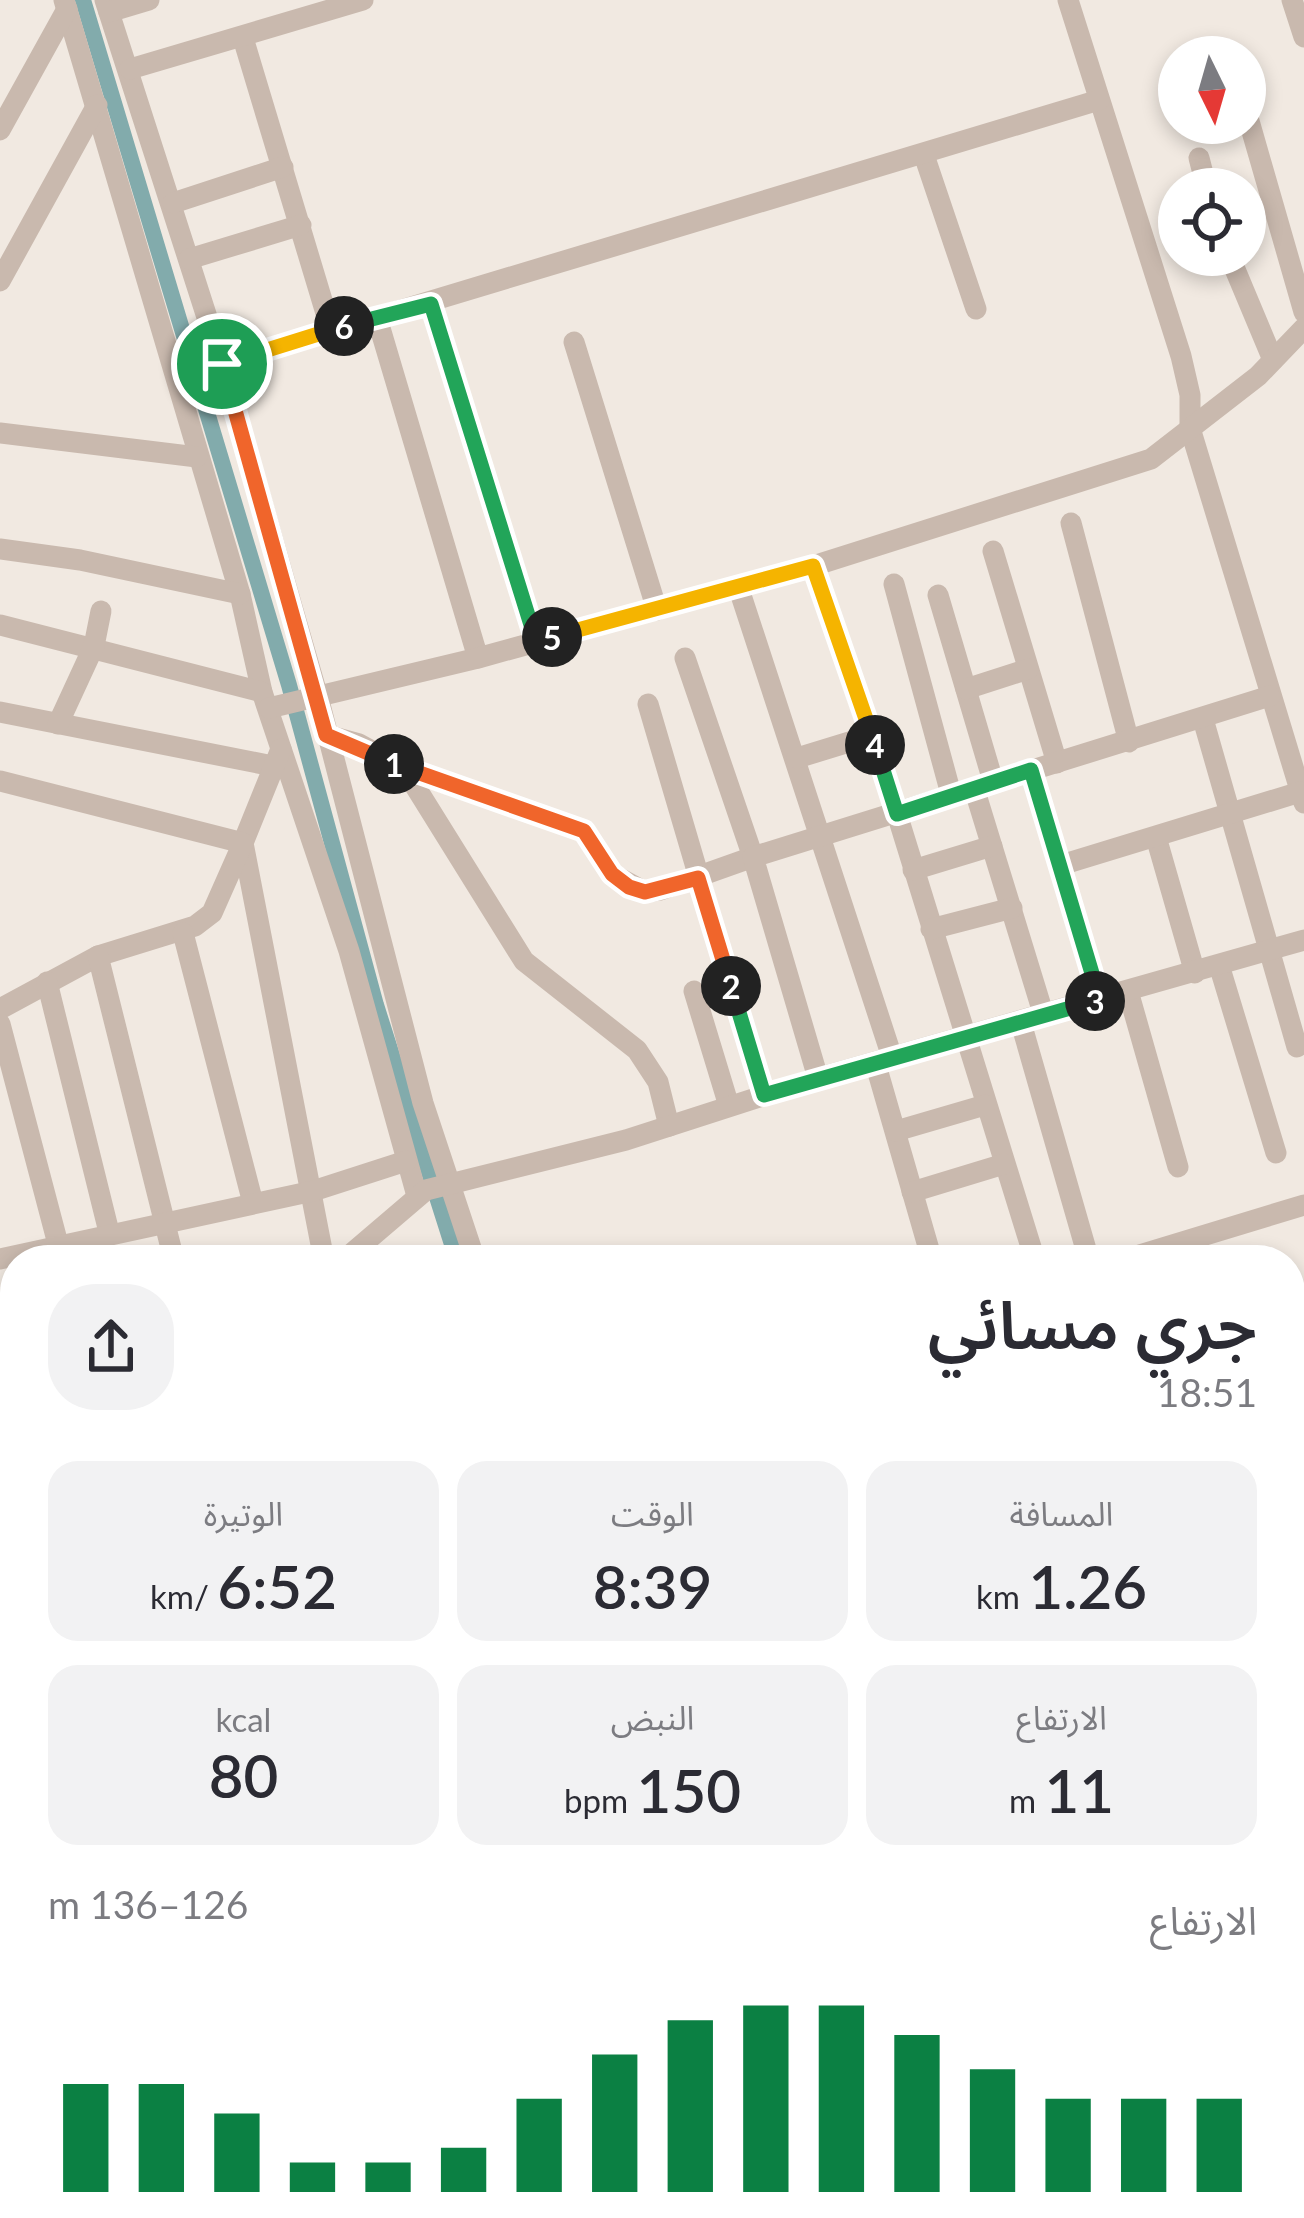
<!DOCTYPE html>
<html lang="ar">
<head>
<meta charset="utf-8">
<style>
  body { margin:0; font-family:Lato,"Noto Sans Arabic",sans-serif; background:#f2f2f3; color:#2b2b33; direction:rtl; height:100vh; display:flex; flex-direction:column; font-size:45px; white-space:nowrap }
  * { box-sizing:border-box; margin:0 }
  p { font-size:39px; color:#7c7c81 }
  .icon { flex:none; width:66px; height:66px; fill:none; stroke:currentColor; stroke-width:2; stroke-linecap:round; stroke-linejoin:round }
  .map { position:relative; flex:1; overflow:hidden; direction:ltr }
  .drawer { position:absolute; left:0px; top:1245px; width:1305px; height:975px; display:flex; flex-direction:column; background:#fff; border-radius:48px 48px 0 0; box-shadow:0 6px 18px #0003; direction:rtl }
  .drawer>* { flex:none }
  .needle { width:78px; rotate:175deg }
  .buttons { position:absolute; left:1158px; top:36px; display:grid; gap:24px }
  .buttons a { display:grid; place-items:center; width:108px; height:108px; border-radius:50%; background:#fff; box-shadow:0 6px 18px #0003; font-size:60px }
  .pin { position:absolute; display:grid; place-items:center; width:102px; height:102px; color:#fff; margin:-51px; border:6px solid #fff; border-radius:50%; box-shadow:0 3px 12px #0007 }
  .km { position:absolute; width:60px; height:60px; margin:-30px; border-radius:50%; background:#222; color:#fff; font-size:33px; line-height:60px; text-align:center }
  .round { display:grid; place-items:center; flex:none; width:126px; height:126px; border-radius:48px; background:#f2f2f3 }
  .summary { display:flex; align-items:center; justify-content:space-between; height:204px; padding:0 48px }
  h1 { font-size:66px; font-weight:600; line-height:90px }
  .figures { display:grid; grid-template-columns:repeat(3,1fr); gap:18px; height:204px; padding:12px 48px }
  .figures div { display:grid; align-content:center; border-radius:30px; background:#f2f2f3; text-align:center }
  .figures b { font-size:60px; font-weight:600 }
  .figures small { font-size:33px; font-weight:400 }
  .figures p { font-size:33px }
  .chart { height:336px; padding:24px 48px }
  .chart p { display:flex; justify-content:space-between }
  .chart svg { width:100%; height:216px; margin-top:12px; stroke:#0b8043; stroke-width:6 }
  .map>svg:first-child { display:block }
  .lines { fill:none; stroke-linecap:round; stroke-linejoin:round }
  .canal { stroke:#82abac; stroke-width:16 }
  .minor { stroke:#c9b9ae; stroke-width:21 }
  .split-1-casing { stroke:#fff; stroke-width:24 }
  .split-2-casing { stroke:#fff; stroke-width:24 }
  .split-3-casing { stroke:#fff; stroke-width:24 }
  .split-4-casing { stroke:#fff; stroke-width:24 }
  .split-5-casing { stroke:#fff; stroke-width:24 }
  .split-6-casing { stroke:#fff; stroke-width:24 }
  .split-7-casing { stroke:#fff; stroke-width:24 }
  .split-1 { stroke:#f0652b; stroke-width:15 }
  .split-2 { stroke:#f0652b; stroke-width:15 }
  .split-3 { stroke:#22a559; stroke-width:15 }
  .split-4 { stroke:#22a559; stroke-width:15 }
  .split-5 { stroke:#f5b400; stroke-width:15 }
  .split-6 { stroke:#22a559; stroke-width:15 }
  .split-7 { stroke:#f5b400; stroke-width:15 }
</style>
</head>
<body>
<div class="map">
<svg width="1304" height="2218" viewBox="0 0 1304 2218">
  <rect width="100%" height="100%" fill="#f1e9e1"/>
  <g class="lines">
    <g class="canal">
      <path d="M 83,0 L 289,685 L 376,1005 L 457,1260"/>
      <path d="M 741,2205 L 746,2218"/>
    </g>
    <g class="minor">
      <path d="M 64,0 L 240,594 L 262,692 L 349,951 L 417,1196"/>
      <path d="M 105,0 L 222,364 L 318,697 L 423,1103 L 475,1260"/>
      <path d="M 1068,0 L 1181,356 L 1190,395 L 1190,428 L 1304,803"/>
      <path d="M 1292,0 L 1304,37"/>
      <path d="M 109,12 L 149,0"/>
      <path d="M 243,38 L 331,330"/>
      <path d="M 130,69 L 363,0"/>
      <path d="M 1247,114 L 1304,312"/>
      <path d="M 0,130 L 67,9"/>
      <path d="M 924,155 L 976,309"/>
      <path d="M 1199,158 L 1207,189"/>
      <path d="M 173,203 L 283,167"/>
      <path d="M 1229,255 L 1273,360"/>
      <path d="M 189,259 L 301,225"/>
      <path d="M 0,281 L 97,105"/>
      <path d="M 431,304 L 536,641"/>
      <path d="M 377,318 L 478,658"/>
      <path d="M 574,342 L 657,610"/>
      <path d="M 222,364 L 1099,100"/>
      <path d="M 0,433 L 197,457"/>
      <path d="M 1071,523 L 1129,742"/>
      <path d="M 0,549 L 80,560 L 240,594"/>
      <path d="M 993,551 L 1057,763"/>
      <path d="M 813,566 L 897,814 L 1035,1260"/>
      <path d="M 894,584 L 951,794"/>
      <path d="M 738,586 L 892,1057"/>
      <path d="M 938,595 L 993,781"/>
      <path d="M 0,625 L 262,692"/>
      <path d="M 966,689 L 1028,669"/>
      <path d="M 648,704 L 763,1095"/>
      <path d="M 269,708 L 478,658 L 813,566 L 1151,459 L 1258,376 L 1304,328"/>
      <path d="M 0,712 L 273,766"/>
      <path d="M 1203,719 L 1297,1047"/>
      <path d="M 58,724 L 94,646 L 101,611"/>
      <path d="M 326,735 L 359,744 L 405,769 L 583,831 L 612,874 L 645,892 L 660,890 L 753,857 L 685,658"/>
      <path d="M 281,749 L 243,843 L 324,1260"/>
      <path d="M 797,758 L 872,735"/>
      <path d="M 405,770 L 524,961 L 637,1050 L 658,1082 L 669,1126"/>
      <path d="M 1031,770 L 1100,1000"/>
      <path d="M 0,781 L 243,843 L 212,913 L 195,926 L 98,956 L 0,1009"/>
      <path d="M 974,788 L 1044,1016"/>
      <path d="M 1156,837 L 1195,973"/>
      <path d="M 1061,865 L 1300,792"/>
      <path d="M 913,870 L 992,846"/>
      <path d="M 931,929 L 1012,908"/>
      <path d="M 183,933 L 253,1203"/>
      <path d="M 98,956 L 174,1260"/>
      <path d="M 1219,965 L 1276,1153"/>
      <path d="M 47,982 L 109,1232"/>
      <path d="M 694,991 L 729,1106"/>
      <path d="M 1128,991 L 1178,1167"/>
      <path d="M 1021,1023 L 1089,1260"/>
      <path d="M 0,1024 L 58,1244"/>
      <path d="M 875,1062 L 932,1260"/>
      <path d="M 818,1078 L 753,857 L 1270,696"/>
      <path d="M 896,1131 L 985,1105"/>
      <path d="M 912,1192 L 1004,1164"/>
      <path d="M 0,1259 L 313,1191 L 406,1161"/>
      <path d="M 344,1260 L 426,1190 L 626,1140 L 818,1078 L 1304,940"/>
      <path d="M 1123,1260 L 1304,1205"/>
      <path d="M 0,1314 L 15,1312"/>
      <path d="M 0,1361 L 15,1359"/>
      <path d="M 0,1418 L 15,1417"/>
      <path d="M 0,1463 L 15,1460"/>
      <path d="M 0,1523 L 15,1511"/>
      <path d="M 1290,1528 L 1304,1524"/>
      <path d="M 0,2047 L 15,2088"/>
      <path d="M 1290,2142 L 1304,2138"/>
      <path d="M 48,2205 L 52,2218"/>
      <path d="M 340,2205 L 344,2218"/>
      <path d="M 434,2205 L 439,2218"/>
      <path d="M 555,2205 L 559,2218"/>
      <path d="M 765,2205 L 769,2218"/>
      <path d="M 67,2218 L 110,2205"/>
      <path d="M 256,2218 L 280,2205"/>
      <path d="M 493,2218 L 530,2205"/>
      <path d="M 1044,2218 L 1086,2205"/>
    </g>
  </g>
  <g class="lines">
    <g class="split-1-casing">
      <path id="split-1" d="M 222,364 L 326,735 L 394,764"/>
    </g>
    <g class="split-2-casing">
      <path id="split-2" d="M 394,764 L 584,831 L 612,874 L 629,887 L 645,892 L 698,878 L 731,986"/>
    </g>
    <g class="split-3-casing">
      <path id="split-3" d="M 731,986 L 764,1095 L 1095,1001"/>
    </g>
    <g class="split-4-casing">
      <path id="split-4" d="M 875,745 L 897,814 L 1031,770 L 1100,1000 L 1095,1001"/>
    </g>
    <g class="split-5-casing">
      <path id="split-5" d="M 552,637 L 813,566 L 875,745"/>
    </g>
    <g class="split-6-casing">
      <path id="split-6" d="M 344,326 L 431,304 L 536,641 L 552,637"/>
    </g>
    <g class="split-7-casing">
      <path id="split-7" d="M 222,364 L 344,326"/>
    </g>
    <use href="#split-1" class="split-1"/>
    <use href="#split-2" class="split-2"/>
    <use href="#split-3" class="split-3"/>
    <use href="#split-4" class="split-4"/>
    <use href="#split-5" class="split-5"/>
    <use href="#split-6" class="split-6"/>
    <use href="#split-7" class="split-7"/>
  </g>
</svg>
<div class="buttons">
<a><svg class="needle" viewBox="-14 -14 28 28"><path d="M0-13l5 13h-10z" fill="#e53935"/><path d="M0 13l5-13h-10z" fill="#7c7c81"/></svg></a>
<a><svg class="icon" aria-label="locate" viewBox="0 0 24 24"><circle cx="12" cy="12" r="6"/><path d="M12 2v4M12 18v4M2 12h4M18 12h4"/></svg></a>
</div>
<div class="pin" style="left:222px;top:364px;background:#1e9e55"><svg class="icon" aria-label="arrive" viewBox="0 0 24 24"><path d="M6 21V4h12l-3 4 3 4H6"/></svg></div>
<b class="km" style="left:394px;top:764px">1</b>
<b class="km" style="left:731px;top:986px">2</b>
<b class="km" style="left:1095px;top:1001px">3</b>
<b class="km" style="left:875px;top:745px">4</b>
<b class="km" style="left:552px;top:637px">5</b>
<b class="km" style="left:344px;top:326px">6</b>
<section class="drawer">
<div class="summary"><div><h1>جري مسائي</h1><p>18:51</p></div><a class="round"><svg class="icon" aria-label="share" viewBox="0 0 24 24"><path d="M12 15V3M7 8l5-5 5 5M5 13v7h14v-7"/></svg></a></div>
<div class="figures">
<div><p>المسافة</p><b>1.26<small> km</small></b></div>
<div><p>الوقت</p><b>8:39</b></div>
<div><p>الوتيرة</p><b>6:52<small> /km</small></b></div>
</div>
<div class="figures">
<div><p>الارتفاع</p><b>11<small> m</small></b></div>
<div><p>النبض</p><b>150<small> bpm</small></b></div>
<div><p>kcal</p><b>80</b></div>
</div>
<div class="chart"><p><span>الارتفاع</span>126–136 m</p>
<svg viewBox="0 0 160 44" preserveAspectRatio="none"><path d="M5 44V22M15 44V22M25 44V28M35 44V38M45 44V38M55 44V35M65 44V25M75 44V16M85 44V9M95 44V6M105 44V6M115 44V12M125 44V19M135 44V25M145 44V25M155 44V25"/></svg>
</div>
</section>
</div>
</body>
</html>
